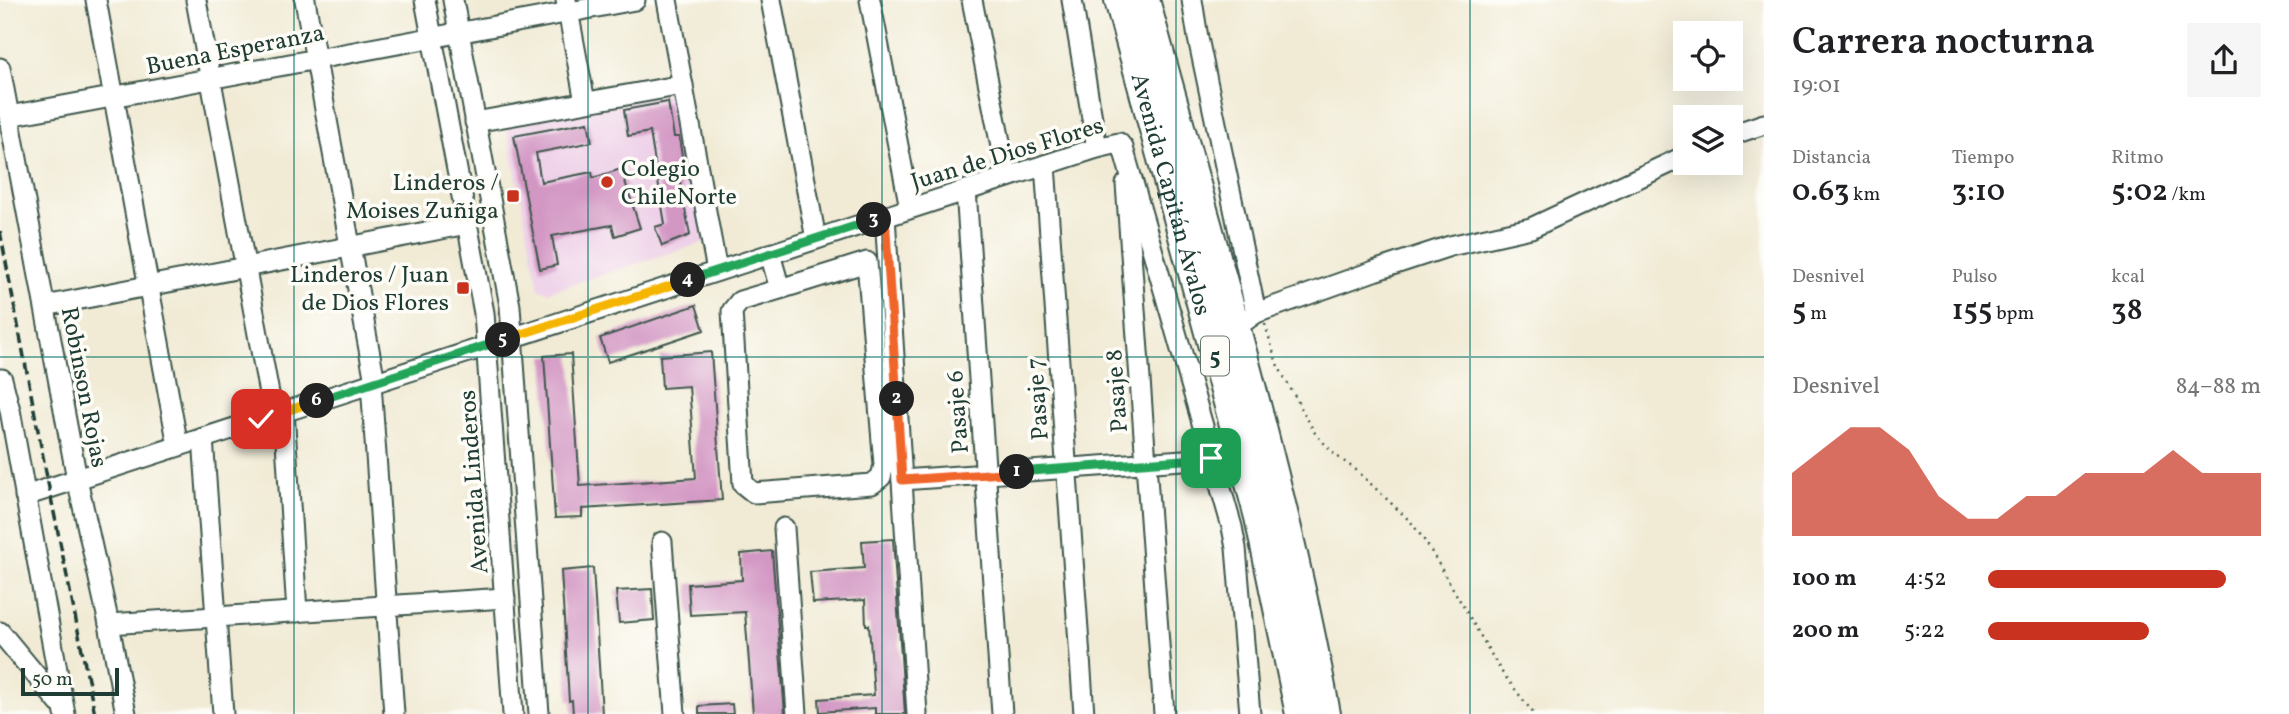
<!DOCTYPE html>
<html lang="es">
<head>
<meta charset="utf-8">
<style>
  body { margin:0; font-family:Vollkorn,serif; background:#f6f6f6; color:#202124; height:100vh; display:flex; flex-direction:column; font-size:26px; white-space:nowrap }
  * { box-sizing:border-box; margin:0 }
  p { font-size:23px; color:#757577 }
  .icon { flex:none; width:38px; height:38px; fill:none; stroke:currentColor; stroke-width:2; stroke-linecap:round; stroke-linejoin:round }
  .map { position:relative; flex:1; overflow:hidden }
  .details { display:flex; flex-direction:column; background:#fff; width:525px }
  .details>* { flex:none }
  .fabs { position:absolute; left:1673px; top:21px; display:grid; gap:14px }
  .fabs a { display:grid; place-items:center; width:70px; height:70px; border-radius:0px; background:#fff; box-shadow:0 7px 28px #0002; font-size:35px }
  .scale { position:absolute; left:21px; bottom:18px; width:98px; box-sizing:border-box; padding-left:7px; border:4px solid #1f3d34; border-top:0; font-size:19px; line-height:24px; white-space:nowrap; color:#1f3d34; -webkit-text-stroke:5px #fdfcf7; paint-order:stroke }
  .pin { position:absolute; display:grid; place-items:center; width:60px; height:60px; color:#fff; margin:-30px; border-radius:14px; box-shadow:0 4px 10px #0006 }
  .km { position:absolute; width:35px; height:35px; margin:-18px; border-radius:50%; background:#222; color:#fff; font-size:19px; line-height:35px; text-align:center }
  .round { display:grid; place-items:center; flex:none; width:74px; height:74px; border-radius:0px; background:#f6f6f6 }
  .overview { display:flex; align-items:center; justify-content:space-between; height:119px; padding:0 28px }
  h1 { font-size:38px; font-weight:600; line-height:52px }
  .stats { display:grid; grid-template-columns:repeat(3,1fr); gap:10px; height:119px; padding:7px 28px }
  .stats div { display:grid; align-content:center }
  .stats b { font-size:30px; font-weight:600 }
  .stats small { font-size:19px; font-weight:400 }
  .stats p { font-size:19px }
  .chart { height:196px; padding:14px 28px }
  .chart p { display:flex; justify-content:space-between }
  .chart svg { width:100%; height:126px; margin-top:7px; fill:#c8321e; opacity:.7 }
  ul { padding:0 28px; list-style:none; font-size:23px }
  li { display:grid; grid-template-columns:112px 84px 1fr; align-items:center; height:52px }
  li i { height:18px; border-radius:9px; background:#c8321e }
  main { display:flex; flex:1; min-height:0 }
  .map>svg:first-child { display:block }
  .built { fill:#eed0e8 }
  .building { fill:#d397c4 }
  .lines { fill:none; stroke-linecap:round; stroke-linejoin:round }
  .minor-casing { stroke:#3e574c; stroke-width:23 }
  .highway-casing { stroke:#3e574c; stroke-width:32 }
  .path { stroke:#3e574c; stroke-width:2.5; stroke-dasharray:2 5; stroke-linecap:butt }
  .minor { stroke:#fff; stroke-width:19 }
  .highway { stroke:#fff; stroke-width:28 }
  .rail { stroke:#1f3d34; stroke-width:3.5; stroke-dasharray:10 5; stroke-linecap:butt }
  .split-1-casing { stroke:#fff; stroke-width:14 }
  .split-2-casing { stroke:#fff; stroke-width:14 }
  .split-3-casing { stroke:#fff; stroke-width:14 }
  .split-4-casing { stroke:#fff; stroke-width:14 }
  .split-5-casing { stroke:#fff; stroke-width:14 }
  .split-6-casing { stroke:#fff; stroke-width:14 }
  .split-7-casing { stroke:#fff; stroke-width:14 }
  .split-1 { stroke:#22a559; stroke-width:9 }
  .split-2 { stroke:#f0652b; stroke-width:9 }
  .split-3 { stroke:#f0652b; stroke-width:9 }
  .split-4 { stroke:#22a559; stroke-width:9 }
  .split-5 { stroke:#f5b400; stroke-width:9 }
  .split-6 { stroke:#22a559; stroke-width:9 }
  .split-7 { stroke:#f5b400; stroke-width:9 }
  .grid { fill:none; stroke:#0f766e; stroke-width:2; stroke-opacity:0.55 }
  .poi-dot { fill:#c8321e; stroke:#fdfcf7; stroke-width:2.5 }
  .labels { text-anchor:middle; stroke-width:7; stroke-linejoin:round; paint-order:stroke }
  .shield { fill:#fdfcf7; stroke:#62766e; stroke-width:2 }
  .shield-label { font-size:23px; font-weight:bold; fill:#1f3d34 }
  .street-label { font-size:24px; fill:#1f3d34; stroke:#fdfcf7 }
  .poi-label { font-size:24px; fill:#1f3d34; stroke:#fdfcf7; text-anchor:end }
</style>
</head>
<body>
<main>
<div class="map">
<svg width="1764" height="714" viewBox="0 0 1764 714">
  <rect width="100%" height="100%" fill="#fdfcf7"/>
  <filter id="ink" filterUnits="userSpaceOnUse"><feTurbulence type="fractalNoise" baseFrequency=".0143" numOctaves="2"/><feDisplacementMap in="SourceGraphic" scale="14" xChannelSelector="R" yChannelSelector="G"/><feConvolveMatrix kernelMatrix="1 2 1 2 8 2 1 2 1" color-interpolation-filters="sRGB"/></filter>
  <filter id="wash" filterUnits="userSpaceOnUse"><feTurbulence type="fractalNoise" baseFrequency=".00686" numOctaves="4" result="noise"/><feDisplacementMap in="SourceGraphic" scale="28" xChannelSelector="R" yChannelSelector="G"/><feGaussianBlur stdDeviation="1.57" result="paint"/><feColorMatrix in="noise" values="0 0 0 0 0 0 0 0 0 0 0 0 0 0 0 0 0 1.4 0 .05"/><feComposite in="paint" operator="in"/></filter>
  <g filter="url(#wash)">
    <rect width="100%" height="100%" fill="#f1ebd5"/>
    <path class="built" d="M 674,92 L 682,99 L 708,241 L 548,292 L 539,289 L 506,124 Z"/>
    <g id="blocks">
      <g class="building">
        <path d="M 668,102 L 674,137 L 679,137 L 685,176 L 679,177 L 690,235 L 662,246 L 655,227 L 665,224 L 650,132 L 628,136 L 624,110 Z"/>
        <path d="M 588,122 L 592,142 L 536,153 L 541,182 L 592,172 L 593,178 L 621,169 L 640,228 L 615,236 L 612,225 L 552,236 L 557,265 L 540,269 L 514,136 Z"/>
        <path d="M 696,305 L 704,330 L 608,362 L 600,338 Z"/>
        <path d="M 711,352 L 722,500 L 582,509 L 582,517 L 555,518 L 544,356 L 571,354 L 580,486 L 696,478 L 689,386 L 662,388 L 660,356 Z"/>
        <path d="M 893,539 L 905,714 L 875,714 L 875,708 L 820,712 L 819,699 L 874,695 L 869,625 L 866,625 L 865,600 L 813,603 L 810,572 L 864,568 L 862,541 Z"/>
        <path d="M 772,551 L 785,714 L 753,714 L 745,612 L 690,615 L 688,584 L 742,580 L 741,554 Z"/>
        <path d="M 593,568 L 602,714 L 573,714 L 572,700 L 569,701 L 561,571 Z"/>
        <path d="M 652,589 L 654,620 L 619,623 L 616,591 Z"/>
        <path d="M 732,704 L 733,714 L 699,714 L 699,706 Z"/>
      </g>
    </g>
  </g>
  <g filter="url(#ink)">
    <use href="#blocks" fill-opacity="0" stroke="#3e574c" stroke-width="2"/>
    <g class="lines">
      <g class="minor-casing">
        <g id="minor">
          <path d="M 96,0 L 178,446"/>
          <path d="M 196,0 L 273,415"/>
          <path d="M 305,0 L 375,382"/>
          <path d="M 425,0 L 484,313 L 513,714"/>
          <path d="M 453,0 L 510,306 L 539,714"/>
          <path d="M 566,0 L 585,102"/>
          <path d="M 667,0 L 717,271"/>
          <path d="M 771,0 L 816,239"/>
          <path d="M 870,0 L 910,208"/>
          <path d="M 972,0 L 1007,177"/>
          <path d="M 1072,0 L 1097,148"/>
          <path d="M 1192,0 L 1198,38 L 1256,313"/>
          <path d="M 0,68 L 77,479 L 109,624 L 126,714"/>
          <path d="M 9,116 L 635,0"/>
          <path d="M 475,122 L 683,85"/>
          <path d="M 1731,135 L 1764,124"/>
          <path d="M 1123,148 L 1232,527 L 1236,548 L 1250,714"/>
          <path d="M 1045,165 L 1084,714"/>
          <path d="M 1126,184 L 1164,714"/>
          <path d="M 966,190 L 1002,714"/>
          <path d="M 885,216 L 917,714"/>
          <path d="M 770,254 L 780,289 L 740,301 L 732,311 L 743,484 L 754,493 L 872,484 L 881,477 L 884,465 L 867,262 L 780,289"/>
          <path d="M 45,306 L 467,224"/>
          <path d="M 1235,328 L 1256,313 L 1374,271 L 1450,246 L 1531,228 L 1685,156"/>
          <path d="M 0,379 L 2,379 L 10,410 L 65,714"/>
          <path d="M 371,383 L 394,714"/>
          <path d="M 284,411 L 297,612"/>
          <path d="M 203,438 L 223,714"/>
          <path d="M 902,480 L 1211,458"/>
          <path d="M 25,496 L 1097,148 L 1119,143 L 1123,148"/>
          <path d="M 784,528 L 797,714"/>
          <path d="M 662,542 L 675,714"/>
          <path d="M 109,624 L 505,598"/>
          <path d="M 0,632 L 59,703"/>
        </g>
      </g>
      <g class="highway-casing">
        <g id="highway">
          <path id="s1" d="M 1119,0 L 1259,517 L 1300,714"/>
          <path d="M 1145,0 C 1209,237 1282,472 1326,714"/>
        </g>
      </g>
      <path class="path" d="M 1265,324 L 1277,364 L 1315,433 L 1334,454 L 1356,470 L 1411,522 L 1427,544 L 1501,671 L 1534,714"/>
      <use href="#minor" class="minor"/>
      <use href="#highway" class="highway"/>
      <path class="rail" d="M 0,231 L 49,488 L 95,714"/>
    </g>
  </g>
  <g class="lines" filter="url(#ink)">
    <g class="split-1-casing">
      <path id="split-1" d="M 1017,472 L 1211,458"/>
    </g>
    <g class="split-2-casing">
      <path id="split-2" d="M 897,399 L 902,480 L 1017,472"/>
    </g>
    <g class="split-3-casing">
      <path id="split-3" d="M 874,220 L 885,216 L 897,399"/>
    </g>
    <g class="split-4-casing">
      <path id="split-4" d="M 688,280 L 874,220"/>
    </g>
    <g class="split-5-casing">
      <path id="split-5" d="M 503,340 L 688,280"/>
    </g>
    <g class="split-6-casing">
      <path id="split-6" d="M 317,401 L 503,340"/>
    </g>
    <g class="split-7-casing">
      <path id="split-7" d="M 261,419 L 317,401"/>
    </g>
    <use href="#split-1" class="split-1"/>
    <use href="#split-2" class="split-2"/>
    <use href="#split-3" class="split-3"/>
    <use href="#split-4" class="split-4"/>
    <use href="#split-5" class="split-5"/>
    <use href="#split-6" class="split-6"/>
    <use href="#split-7" class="split-7"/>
  </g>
  <path class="grid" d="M 294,0 L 294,714M 588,0 L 588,714M 882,0 L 882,714M 1176,0 L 1176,714M 1470,0 L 1470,714M 0,357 L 1764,357"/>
  <g class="poi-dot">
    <circle cx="607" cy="182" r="7"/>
    <rect x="506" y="189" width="14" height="14" rx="3.5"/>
    <rect x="456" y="281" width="14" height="14" rx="3.5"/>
  </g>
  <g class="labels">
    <rect class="shield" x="1201" y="336.5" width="28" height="39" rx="5"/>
    <g class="shield-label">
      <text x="1215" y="364">5</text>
    </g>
    <g class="street-label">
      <text transform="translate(235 49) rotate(-11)" y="8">Buena Esperanza</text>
      <text transform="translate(1007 153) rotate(-17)" y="8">Juan de Dios Flores</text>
      <text dy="8" stroke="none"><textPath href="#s1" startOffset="201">Avenida Capitán Ávalos</textPath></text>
      <text transform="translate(85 387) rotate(79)" y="8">Robinson Rojas</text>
      <text transform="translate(1116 391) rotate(-94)" y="8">Pasaje 8</text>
      <text transform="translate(1037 399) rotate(-94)" y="8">Pasaje 7</text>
      <text transform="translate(957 412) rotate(-94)" y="8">Pasaje 6</text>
      <text transform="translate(473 482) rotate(-94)" y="8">Avenida Linderos</text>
    </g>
    <g class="poi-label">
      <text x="621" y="176" text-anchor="start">Colegio<tspan x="621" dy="28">ChileNorte</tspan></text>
      <text x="499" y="190">Linderos /<tspan x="499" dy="28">Moises Zuñiga</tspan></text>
      <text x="449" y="282">Linderos / Juan<tspan x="449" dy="28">de Dios Flores</tspan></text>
    </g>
  </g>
</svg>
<div class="fabs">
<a><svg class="icon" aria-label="locate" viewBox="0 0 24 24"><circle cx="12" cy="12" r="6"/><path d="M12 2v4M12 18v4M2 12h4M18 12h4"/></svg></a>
<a><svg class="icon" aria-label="layers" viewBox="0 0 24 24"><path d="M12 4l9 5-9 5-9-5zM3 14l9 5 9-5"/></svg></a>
</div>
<div class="scale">50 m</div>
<div class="pin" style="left:1211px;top:458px;background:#1e9e55"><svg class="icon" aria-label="arrive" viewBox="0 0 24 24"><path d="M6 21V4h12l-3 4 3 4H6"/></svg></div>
<div class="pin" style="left:261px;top:419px;background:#d93025"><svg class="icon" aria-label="check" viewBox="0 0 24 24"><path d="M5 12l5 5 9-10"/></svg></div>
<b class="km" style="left:1017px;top:472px">1</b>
<b class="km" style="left:897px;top:399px">2</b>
<b class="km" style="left:874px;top:220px">3</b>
<b class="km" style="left:688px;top:280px">4</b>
<b class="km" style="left:503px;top:340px">5</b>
<b class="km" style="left:317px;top:401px">6</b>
</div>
<section class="details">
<div class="overview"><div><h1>Carrera nocturna</h1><p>19:01</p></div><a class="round"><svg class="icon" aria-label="share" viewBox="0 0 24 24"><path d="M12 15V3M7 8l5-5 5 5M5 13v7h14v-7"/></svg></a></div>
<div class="stats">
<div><p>Distancia</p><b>0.63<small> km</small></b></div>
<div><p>Tiempo</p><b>3:10</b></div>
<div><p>Ritmo</p><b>5:02<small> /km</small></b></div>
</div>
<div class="stats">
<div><p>Desnivel</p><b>5<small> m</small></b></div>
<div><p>Pulso</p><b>155<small> bpm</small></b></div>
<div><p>kcal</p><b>38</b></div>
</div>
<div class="chart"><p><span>Desnivel</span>84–88 m</p>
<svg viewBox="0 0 160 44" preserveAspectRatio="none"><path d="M0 44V22L10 14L20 6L30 6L40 14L50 30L60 38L70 38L80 30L90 30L100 22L110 22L120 22L130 14L140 22L150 22L160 22V44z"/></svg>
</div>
<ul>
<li><b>100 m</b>4:52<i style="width:87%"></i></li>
<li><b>200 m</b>5:22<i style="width:59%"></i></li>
</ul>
</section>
</main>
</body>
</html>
